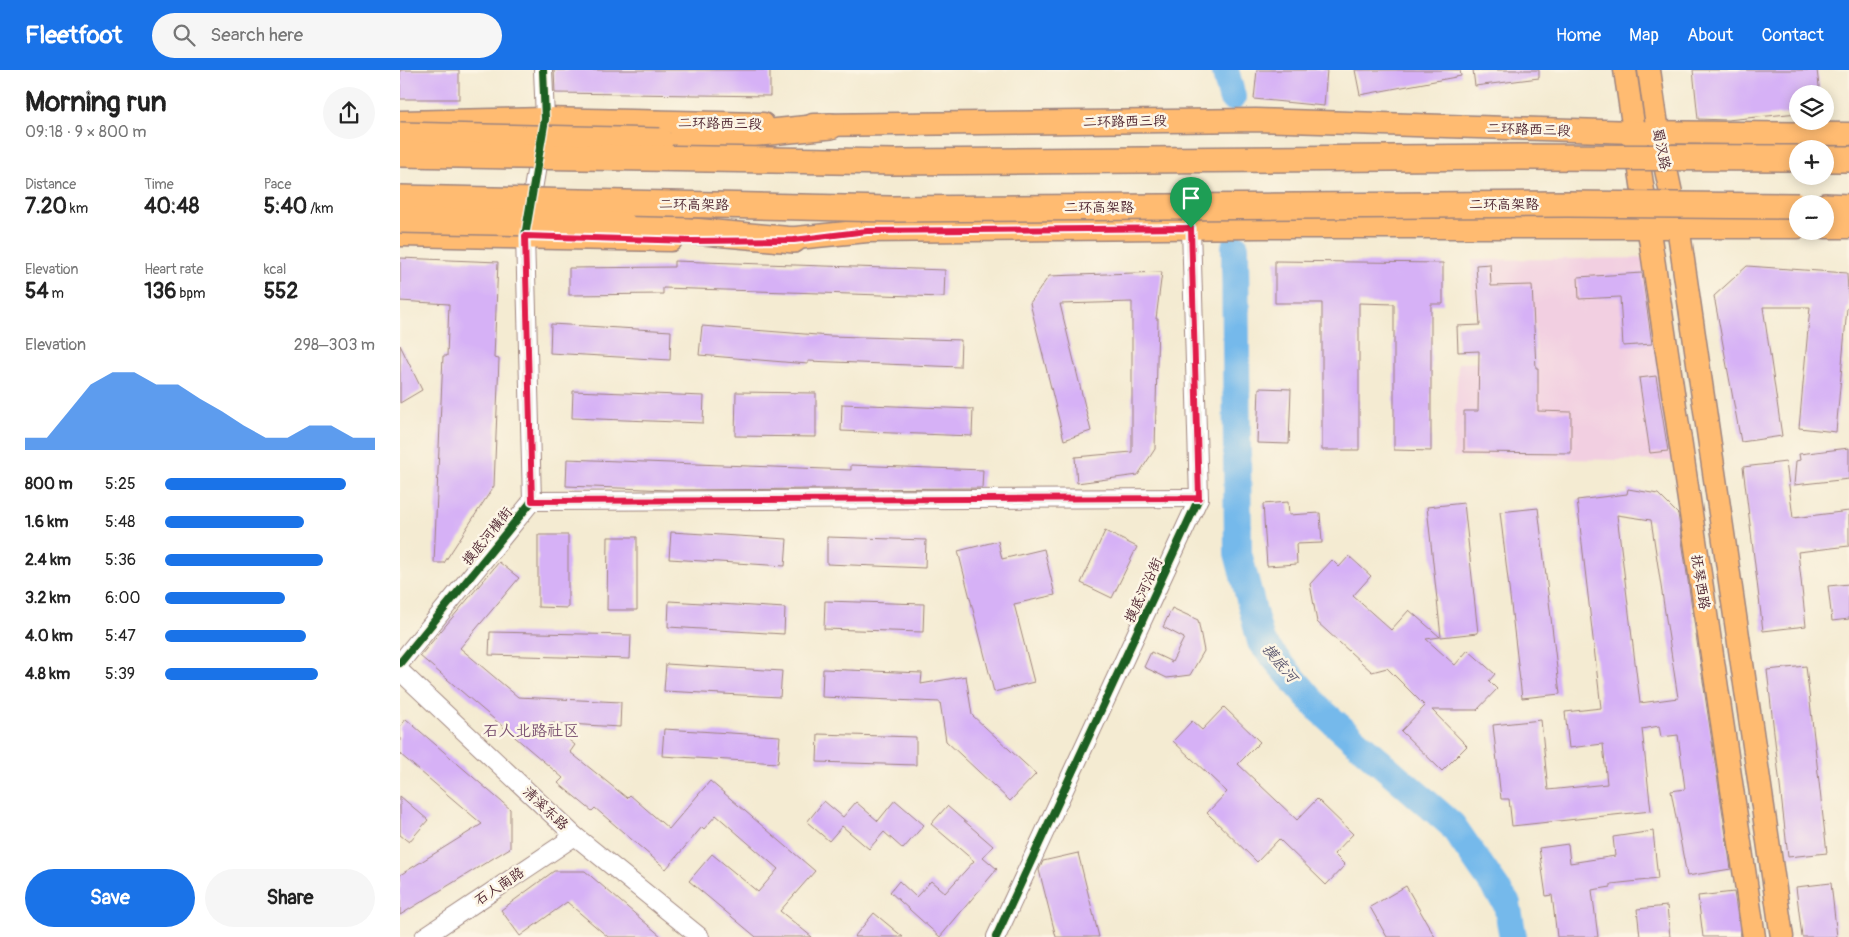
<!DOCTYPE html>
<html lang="en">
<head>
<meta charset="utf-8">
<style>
  body { margin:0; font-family:Pangolin,"LXGW WenKai TC",sans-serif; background:#f6f6f6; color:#222; height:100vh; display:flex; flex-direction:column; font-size:19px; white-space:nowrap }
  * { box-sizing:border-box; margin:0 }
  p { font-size:16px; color:#767676 }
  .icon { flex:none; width:28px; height:28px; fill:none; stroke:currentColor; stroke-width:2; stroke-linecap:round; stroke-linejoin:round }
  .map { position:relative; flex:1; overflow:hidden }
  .side { display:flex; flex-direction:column; background:#fff; width:400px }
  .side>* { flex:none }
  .fabs { position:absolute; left:1389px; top:15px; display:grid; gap:10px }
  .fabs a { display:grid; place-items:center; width:45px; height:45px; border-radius:50%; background:#fff; box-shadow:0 2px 12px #0003; font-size:25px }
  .pin { position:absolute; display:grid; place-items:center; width:42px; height:42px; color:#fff; margin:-51px -21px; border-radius:50% 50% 50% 0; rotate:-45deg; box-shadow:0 0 5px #0007 }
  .pin .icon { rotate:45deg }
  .round { display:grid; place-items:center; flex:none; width:52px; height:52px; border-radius:26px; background:#f6f6f6 }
  .summary { display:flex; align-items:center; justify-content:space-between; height:85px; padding:0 25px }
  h1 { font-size:28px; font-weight:700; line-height:38px }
  .figures { display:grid; grid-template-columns:repeat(3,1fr); gap:8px; height:85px; padding:5px 25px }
  .figures div { display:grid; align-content:center }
  .figures b { font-size:21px; font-weight:700 }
  .figures small { font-size:14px; font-weight:400 }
  .figures p { font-size:14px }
  .chart { height:140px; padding:10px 25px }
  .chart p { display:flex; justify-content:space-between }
  .chart svg { width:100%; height:90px; margin-top:5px; fill:#1a73e8; opacity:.7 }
  .action { display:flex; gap:10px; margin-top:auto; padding:10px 25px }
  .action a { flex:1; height:58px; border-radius:30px; background:#1a73e8; color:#fff; font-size:20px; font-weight:700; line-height:58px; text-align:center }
  .action a+a { background:#f6f6f6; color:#222 }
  ul { padding:0 25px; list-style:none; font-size:16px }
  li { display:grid; grid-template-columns:80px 60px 1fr; align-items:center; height:38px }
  li i { height:12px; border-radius:6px; background:#1a73e8 }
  header { display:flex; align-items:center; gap:30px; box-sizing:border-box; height:70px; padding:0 25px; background:#1a73e8; color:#fff }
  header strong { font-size:24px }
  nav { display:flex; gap:28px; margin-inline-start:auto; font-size:18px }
  .search { width:350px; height:45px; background:#f6f6f6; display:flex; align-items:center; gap:12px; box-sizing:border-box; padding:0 18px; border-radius:28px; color:#767676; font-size:19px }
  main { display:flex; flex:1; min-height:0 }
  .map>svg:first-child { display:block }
  .built { fill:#f2cfe1 }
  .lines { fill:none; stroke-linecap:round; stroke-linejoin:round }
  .river { stroke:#75b9eb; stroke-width:28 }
  .building { fill:#d6b1f6; fill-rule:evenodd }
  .minor-casing { stroke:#9f857e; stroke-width:20 }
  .major-casing { stroke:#9f857e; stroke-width:25 }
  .highway-casing { stroke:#9f857e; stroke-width:28 }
  .minor { stroke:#fff; stroke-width:18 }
  .major { stroke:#ffbb71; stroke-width:22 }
  .highway { stroke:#ffbb71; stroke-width:25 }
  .highway-bridge-casing { stroke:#9f857e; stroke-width:28; stroke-linecap:butt }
  .highway-bridge { stroke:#ffbb71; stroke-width:25 }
  .cycleway-casing { stroke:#fcf5e5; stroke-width:11 }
  .cycleway { stroke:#1b5e20; stroke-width:8 }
  .route-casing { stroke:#fff; stroke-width:10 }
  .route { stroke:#e11d48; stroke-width:6 }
  .labels { text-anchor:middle; stroke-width:5; stroke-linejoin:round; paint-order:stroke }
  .street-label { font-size:14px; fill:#4a1f2b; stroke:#fcf5e5 }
  .water-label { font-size:15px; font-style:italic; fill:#59556e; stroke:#fcf5e5 }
  .quarter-label { font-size:16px; fill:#7b5272; stroke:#fcf5e5 }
</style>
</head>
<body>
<header>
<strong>Fleetfoot</strong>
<div class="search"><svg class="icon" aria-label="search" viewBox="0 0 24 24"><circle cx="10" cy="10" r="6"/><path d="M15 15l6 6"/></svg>Search here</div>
<nav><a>Home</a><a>Map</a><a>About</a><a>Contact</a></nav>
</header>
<main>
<section class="side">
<div class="summary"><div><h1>Morning run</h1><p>09:18 · 9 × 800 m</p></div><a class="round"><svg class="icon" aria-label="share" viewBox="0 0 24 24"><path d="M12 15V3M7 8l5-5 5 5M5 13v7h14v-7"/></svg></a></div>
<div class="figures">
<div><p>Distance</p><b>7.20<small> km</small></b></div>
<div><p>Time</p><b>40:48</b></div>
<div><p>Pace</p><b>5:40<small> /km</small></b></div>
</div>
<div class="figures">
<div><p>Elevation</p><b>54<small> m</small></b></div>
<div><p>Heart rate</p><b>136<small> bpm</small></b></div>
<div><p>kcal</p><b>552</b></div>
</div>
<div class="chart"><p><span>Elevation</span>298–303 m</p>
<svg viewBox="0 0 160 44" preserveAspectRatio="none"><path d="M0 44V38L10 38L20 25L30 12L40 6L50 6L60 12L70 12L80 19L90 25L100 32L110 38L120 38L130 32L140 32L150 38L160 38V44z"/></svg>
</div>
<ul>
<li><b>800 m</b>5:25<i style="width:86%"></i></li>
<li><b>1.6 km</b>5:48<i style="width:66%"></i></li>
<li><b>2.4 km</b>5:36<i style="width:75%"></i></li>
<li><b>3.2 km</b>6:00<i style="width:57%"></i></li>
<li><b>4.0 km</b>5:47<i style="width:67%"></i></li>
<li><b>4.8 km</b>5:39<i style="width:73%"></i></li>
</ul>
<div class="action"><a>Save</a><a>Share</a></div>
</section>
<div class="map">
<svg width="1449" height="867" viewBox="0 0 1449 867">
  <rect width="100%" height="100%" fill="#fcf5e5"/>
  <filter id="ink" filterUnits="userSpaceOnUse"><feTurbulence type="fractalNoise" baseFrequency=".02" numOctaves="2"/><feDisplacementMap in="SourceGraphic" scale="10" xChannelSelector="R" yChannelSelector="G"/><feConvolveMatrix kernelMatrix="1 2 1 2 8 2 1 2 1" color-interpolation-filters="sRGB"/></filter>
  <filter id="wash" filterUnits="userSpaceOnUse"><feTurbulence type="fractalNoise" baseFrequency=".0096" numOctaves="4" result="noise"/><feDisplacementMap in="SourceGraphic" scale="20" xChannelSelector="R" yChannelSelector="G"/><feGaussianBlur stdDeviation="1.12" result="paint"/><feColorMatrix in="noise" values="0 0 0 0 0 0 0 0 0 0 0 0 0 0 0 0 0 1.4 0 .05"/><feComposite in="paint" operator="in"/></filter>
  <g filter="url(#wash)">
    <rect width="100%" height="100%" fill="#f4ebd2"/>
    <path class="built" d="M 1250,188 L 1274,391 L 1053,387 L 1058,293 L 1137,291 L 1134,240 L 1073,240 L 1072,190 Z"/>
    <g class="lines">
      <g class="river">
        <path d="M 825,0 L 832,27"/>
        <path d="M 835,177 L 838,483 L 861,572 L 920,640 L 1052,755 L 1107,834 L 1113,867"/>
      </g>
    </g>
    <g id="blocks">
      <g class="building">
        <rect x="0" y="0" width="59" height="29"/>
        <path d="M 154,0 L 370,0 L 370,26 L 155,23 Z"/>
        <path d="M 857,0 L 927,0 L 924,36 L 854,29 Z"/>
        <path d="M 955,0 L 1060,0 L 1061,6 L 960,25 Z"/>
        <path d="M 1073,0 L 1139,0 L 1139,8 L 1075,16 Z"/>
        <path d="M 1293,0 L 1417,0 L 1420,24 L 1398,24 L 1398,43 L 1327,50 L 1298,49 Z"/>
        <path d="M 0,188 L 98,192 L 94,288 L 99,289 L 94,416 L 44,493 L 34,493 L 43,286 L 47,286 L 49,234 L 0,231 Z"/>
        <path d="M 274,191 L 545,200 L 544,227 L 263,218 L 263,224 L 169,225 L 169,198 L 274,197 Z"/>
        <path d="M 875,191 L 1043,193 L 1043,234 L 1031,234 L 1031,381 L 994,380 L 994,234 L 959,233 L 959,380 L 922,380 L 922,233 L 875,233 Z"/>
        <path d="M 1090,194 L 1091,216 L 1132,215 L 1136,298 L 1138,298 L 1138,341 L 1171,342 L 1171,383 L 1064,382 L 1064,341 L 1078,341 L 1079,281 L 1058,282 L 1057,256 L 1080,255 L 1076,195 Z"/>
        <path d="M 1347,196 L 1447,203 L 1449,238 L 1447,238 L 1436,362 L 1399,358 L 1410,237 L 1363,237 L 1382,366 L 1341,372 L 1314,226 Z"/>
        <path d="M 762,202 L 756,249 L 758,249 L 755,379 L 738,405 L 677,413 L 675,387 L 732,382 L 732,232 L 660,234 L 691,361 L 664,370 L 630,233 L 649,206 Z"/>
        <path d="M 1242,203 L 1252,274 L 1223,276 L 1220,227 L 1179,229 L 1178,207 Z"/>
        <path d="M 151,254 L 271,261 L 270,290 L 150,283 Z"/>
        <path d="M 302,256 L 430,266 L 561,270 L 560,297 L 408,291 L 408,294 L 299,285 Z"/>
        <path d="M 0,275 L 22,320 L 0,333 Z"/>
        <path d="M 1256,306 L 1268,381 L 1250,383 L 1239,308 Z"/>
        <path d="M 859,318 L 891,319 L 889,374 L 857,373 Z"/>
        <path d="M 173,321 L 304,326 L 303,353 L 172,348 Z"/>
        <path d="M 336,322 L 416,323 L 416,367 L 335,366 Z"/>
        <path d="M 442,334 L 573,339 L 572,366 L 441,361 Z"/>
        <path d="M 1449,378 L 1449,409 L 1394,415 L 1396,391 L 1400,390 L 1399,384 Z"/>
        <path d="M 167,389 L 451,400 L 451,395 L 583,400 L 582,418 L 270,420 L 166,416 Z"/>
        <path d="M 1386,392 L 1393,448 L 1449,441 L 1449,476 L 1398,482 L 1406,556 L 1363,561 L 1343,397 Z"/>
        <path d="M 1228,419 L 1258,424 L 1278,444 L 1331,799 L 1287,806 L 1271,721 L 1285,719 L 1278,665 L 1261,667 L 1259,656 L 1242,659 L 1251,741 L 1112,756 L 1109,729 L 1101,729 L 1093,655 L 1141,650 L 1148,720 L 1207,714 L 1203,674 L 1169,678 L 1165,642 L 1201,638 L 1177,430 L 1227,424 ZM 1217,445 L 1251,450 L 1278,628 L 1240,633 Z"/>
        <path d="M 888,432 L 889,445 L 920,443 L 922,473 L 896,474 L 897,494 L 867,496 L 863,434 Z"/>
        <path d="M 1064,433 L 1078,563 L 1041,567 L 1027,437 Z"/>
        <path d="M 1138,438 L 1160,624 L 1122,628 L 1100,442 Z"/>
        <path d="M 705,461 L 737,477 L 712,528 L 681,513 Z"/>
        <path d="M 271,462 L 387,469 L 385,496 L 269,489 Z"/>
        <path d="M 138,465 L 168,465 L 168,538 L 138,537 Z"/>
        <path d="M 208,467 L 237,467 L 237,540 L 207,540 Z"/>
        <path d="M 427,467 L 526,470 L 525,498 L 427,494 Z"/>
        <path d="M 598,471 L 602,489 L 644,479 L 655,525 L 614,534 L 634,612 L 594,622 L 558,481 Z"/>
        <path d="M 949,486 L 971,506 L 953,526 L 991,560 L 1009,540 L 1040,567 L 1026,569 L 1055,595 L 1068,580 L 1095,604 L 1089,611 L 1097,619 L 1077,640 L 1032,640 L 1067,676 L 1042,701 L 1001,661 L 1025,636 L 987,598 L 972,602 L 917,552 L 910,514 L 932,490 L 939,497 Z"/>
        <path d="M 99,492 L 119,508 L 60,578 L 118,627 L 221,632 L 220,657 L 149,653 L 175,675 L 170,682 L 227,728 L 230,725 L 269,759 L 310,711 L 415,801 L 380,841 L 412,867 L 356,867 L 289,811 L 312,784 L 358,822 L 378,799 L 316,745 L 304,759 L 302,757 L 266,799 L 195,738 L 192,741 L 158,713 L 163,708 L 20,586 Z"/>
        <path d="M 1449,514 L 1449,549 L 1432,551 L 1428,516 Z"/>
        <path d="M 269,531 L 385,538 L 384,564 L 268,557 Z"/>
        <path d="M 425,531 L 524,534 L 523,562 L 424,559 Z"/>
        <path d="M 772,538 L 798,550 L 804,581 L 790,605 L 767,608 L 744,597 L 751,582 L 772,592 L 784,568 L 763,557 Z"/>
        <path d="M 90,562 L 231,565 L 230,589 L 89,585 Z"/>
        <path d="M 266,594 L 382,601 L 380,627 L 264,621 Z"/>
        <path d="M 1406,596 L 1427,783 L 1388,787 L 1367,600 Z"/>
        <path d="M 423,599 L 522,603 L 521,614 L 566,606 L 572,645 L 636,704 L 610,731 L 546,671 L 540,632 L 422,627 Z"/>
        <path d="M 824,637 L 860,672 L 838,694 L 897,750 L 917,729 L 953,764 L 934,784 L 945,795 L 926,815 L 879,769 L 857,792 L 807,743 L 827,722 L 773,671 L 792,651 L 802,660 Z"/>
        <path d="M 6,649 L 110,739 L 110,778 L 0,845 L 0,805 L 82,754 L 0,684 L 0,657 Z"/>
        <path d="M 264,659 L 380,666 L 378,693 L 262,686 Z"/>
        <path d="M 418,664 L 516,667 L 516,695 L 417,692 Z"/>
        <path d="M 0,726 L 28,750 L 9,772 L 0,765 Z"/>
        <path d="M 495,730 L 524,755 L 503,779 L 484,762 L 469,779 L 442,756 L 429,771 L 407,752 L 424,731 L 443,747 L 456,732 L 478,751 Z"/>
        <path d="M 547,736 L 593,776 L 583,787 L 597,799 L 540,867 L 490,822 L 499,811 L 516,827 L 531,811 L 545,823 L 574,791 L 531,754 Z"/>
        <path d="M 1253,761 L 1258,809 L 1211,814 L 1211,817 L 1192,820 L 1198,867 L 1157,867 L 1152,825 L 1146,826 L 1139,778 L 1168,774 L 1170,793 L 1215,786 L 1213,767 Z"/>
        <path d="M 678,783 L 699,867 L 656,867 L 639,800 L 643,791 Z"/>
        <path d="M 154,801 L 185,801 L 262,867 L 208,867 L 167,832 L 120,866 L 101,840 Z"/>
        <path d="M 1431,813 L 1437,867 L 1402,867 L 1396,817 Z"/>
        <path d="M 1006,816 L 1035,867 L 987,867 L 970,837 Z"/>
        <path d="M 1334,822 L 1341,867 L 1303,867 L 1298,826 Z"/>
        <path d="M 1267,836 L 1270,867 L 1240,867 L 1237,839 Z"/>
        <path d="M 474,843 L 503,867 L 454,867 Z"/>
      </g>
    </g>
  </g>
  <g filter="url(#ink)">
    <use href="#blocks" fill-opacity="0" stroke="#9f857e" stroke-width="1"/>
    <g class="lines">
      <g class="minor-casing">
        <g id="minor">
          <path d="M 132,431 L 125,166 L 145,49 L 143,0"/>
          <path d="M 0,593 L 132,431 L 799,428"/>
          <path d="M 0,601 L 175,766 L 300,867"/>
          <path d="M 24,867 L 175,766"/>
          <path d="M 596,867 L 799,428 L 791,158"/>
        </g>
      </g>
      <g class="major-casing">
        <g id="major">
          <path d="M 1225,0 L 1354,867"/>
          <path d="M 1249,0 L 1258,62 L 1278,156 L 1382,867"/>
          <path d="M 0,52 L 145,49 L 363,54"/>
          <path d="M 413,55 L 856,50 L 1234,62 L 1449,64"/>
          <path d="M 1425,157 L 1449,157"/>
          <path d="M 0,165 L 271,170"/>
          <path d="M 376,170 L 467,161 L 860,157 L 1398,157"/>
        </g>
      </g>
      <g class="highway-casing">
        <g id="highway">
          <path d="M 280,71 L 431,56"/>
          <path d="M 1425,89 L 1449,89"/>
          <path d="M 1425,136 L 1449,137"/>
          <path d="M 224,155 L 394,170"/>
        </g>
      </g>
      <use href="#minor" class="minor"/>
      <use href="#major" class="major"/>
      <use href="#highway" class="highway"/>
      <g class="highway-bridge-casing">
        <g id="highway-bridge">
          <path d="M 0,65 L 260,71"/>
          <path d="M 0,84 L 494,92 L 1118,87 L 1398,88"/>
          <path d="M 0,128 L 490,139 L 1168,134 L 1398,136"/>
          <path d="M 0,150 L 224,155"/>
        </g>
      </g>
      <use href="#highway-bridge" class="highway-bridge"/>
      <g class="cycleway-casing">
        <g id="cycleway">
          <path d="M 132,431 L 125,166 L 145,49 L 143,0"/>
          <path d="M 0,593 L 132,431 L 799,428"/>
          <path d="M 596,867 L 799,428 L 791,158"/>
        </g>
      </g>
      <use href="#cycleway" class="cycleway"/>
    </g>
  </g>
  <g class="lines" filter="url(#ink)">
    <g class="route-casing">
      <path id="route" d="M 791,158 L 799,428 L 132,431 L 125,166 L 291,171 L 394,170 L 467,161 Z"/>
    </g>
    <use href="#route" class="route"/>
  </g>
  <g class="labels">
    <g class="street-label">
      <text transform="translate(725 51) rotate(-1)" y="5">二环路西三段</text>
      <text transform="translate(320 53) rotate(1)" y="5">二环路西三段</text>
      <text transform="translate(1129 59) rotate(2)" y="5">二环路西三段</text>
      <text transform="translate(1262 79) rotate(79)" y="5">蜀汉路</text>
      <text transform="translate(294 134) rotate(1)" y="5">二环高架路</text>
      <text x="1104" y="139">二环高架路</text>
      <text x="699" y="142">二环高架路</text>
      <text transform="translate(87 466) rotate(-51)" y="5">摸底河横街</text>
      <text transform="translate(1301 512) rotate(81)" y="5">抚琴西路</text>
      <text transform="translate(743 520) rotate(-65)" y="5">摸底河沿街</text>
      <text transform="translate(146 738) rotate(43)" y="5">清溪东路</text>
      <text transform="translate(99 816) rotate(-34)" y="5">石人南路</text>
    </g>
    <g class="water-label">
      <text transform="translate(880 593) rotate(50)" y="5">摸底河</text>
    </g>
    <g class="quarter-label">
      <text x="131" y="666">石人北路社区</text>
    </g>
  </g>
</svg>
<div class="fabs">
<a><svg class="icon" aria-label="layers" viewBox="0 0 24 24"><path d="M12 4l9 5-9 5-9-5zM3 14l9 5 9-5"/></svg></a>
<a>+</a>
<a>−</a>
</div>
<div class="pin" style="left:791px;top:158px;background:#1e9e55"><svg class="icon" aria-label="arrive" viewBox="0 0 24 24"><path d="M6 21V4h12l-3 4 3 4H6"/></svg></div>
</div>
</main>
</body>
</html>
